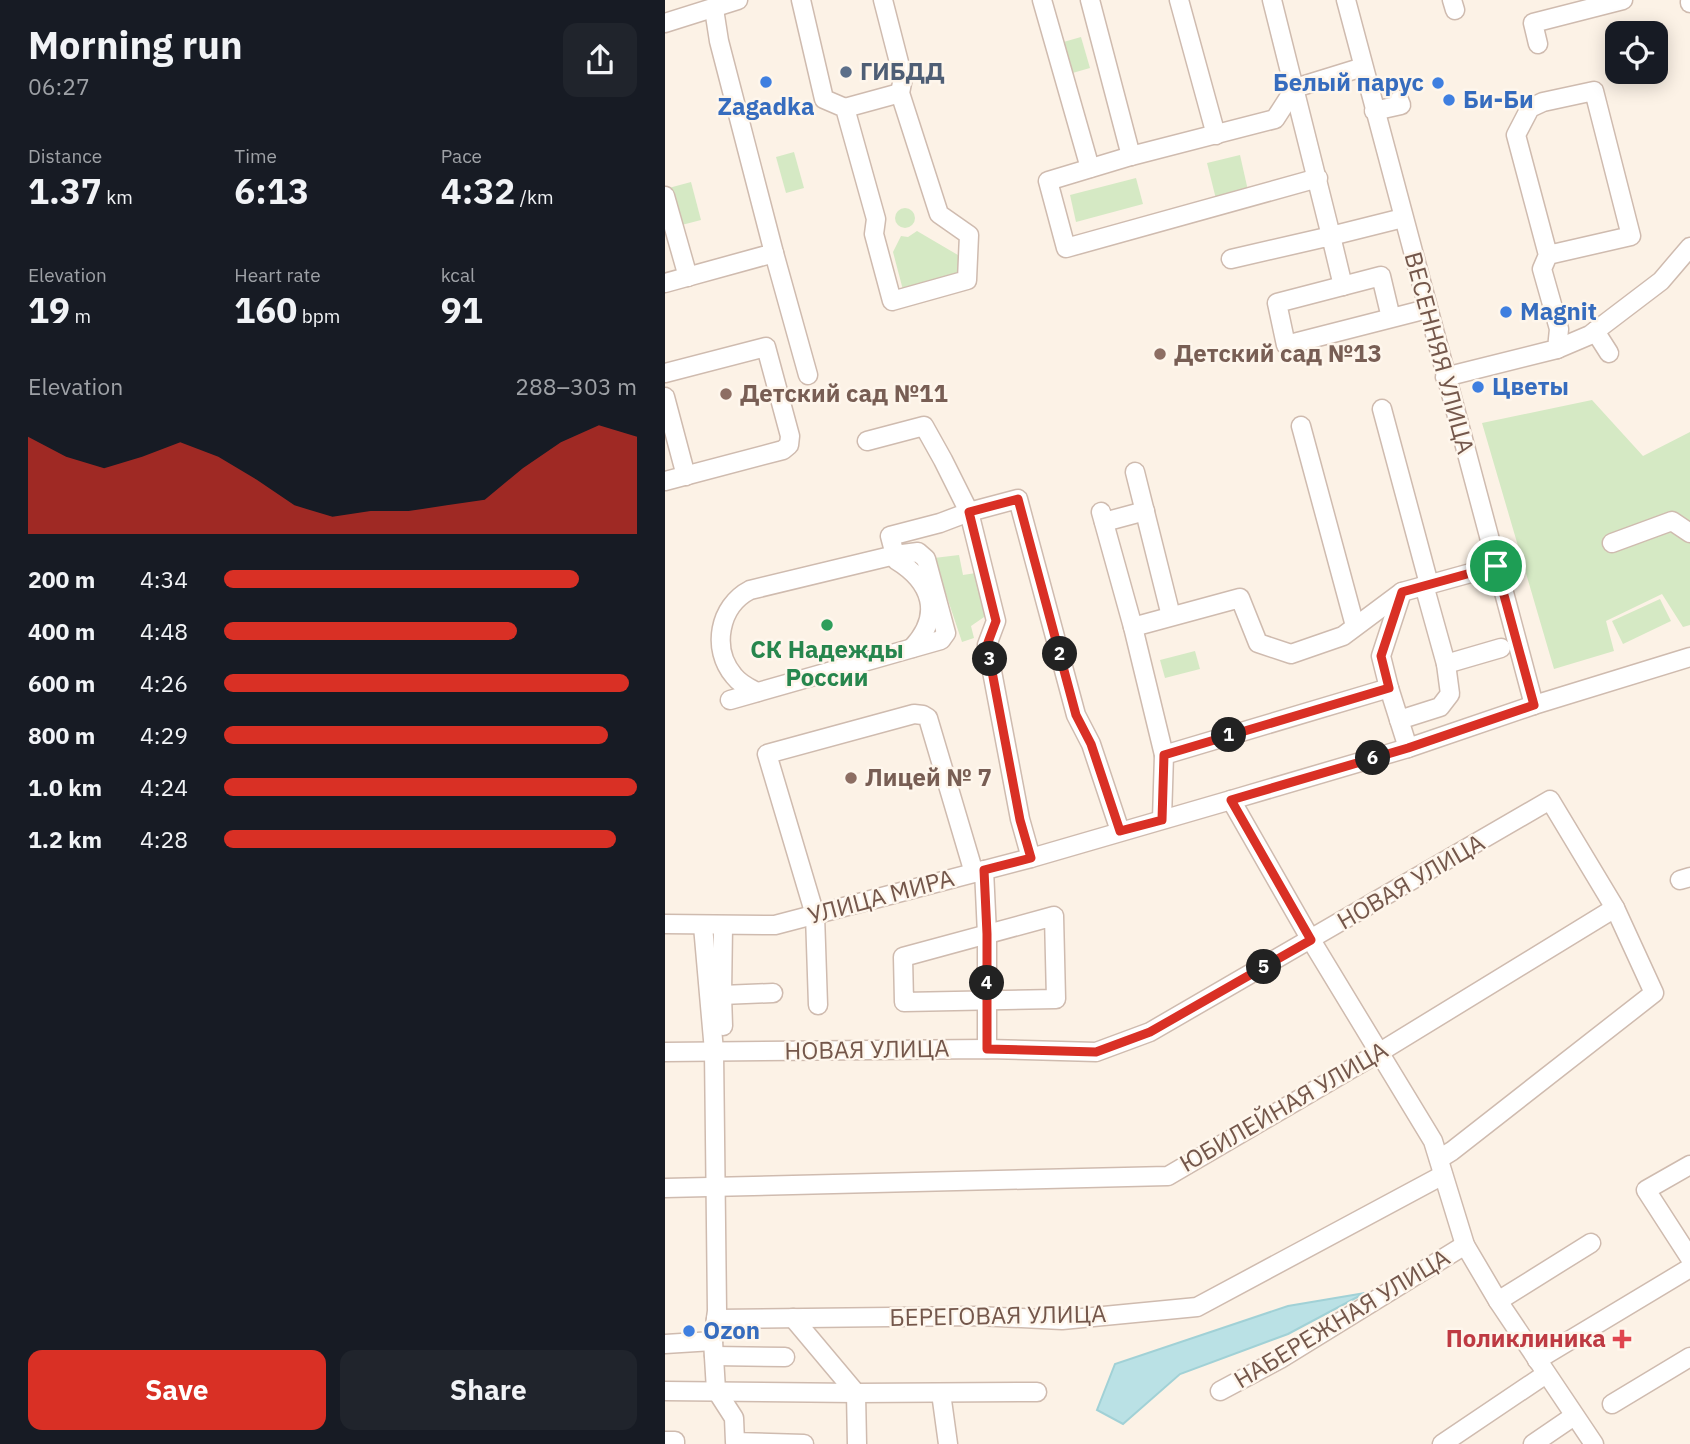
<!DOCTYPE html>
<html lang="en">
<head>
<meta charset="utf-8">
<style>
  body { margin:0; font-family:"IBM Plex Sans",sans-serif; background:#20242c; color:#f1f3f6; height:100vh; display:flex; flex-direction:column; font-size:26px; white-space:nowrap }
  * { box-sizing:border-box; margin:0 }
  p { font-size:23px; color:#9ea1a6 }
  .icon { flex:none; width:38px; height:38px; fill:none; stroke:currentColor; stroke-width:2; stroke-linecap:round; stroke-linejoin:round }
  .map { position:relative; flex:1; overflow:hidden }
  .drawer { display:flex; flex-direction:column; background:#171b24; width:665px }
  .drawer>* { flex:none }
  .tools { position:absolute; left:940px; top:21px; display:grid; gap:14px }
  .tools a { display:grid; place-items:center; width:63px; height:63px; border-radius:14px; background:#171b24; box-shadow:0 4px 18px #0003; font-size:35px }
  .pin { position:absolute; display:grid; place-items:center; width:60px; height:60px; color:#fff; margin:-30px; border:4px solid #fff; border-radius:50%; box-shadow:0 2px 7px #0007 }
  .km { position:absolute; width:35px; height:35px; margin:-18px; border-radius:50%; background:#222; color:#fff; font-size:19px; line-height:35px; text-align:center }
  .round { display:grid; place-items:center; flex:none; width:74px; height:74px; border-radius:14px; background:#20242c }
  .head { display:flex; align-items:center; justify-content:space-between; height:119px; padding:0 28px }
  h1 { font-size:38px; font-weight:700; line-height:52px }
  .metrics { display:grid; grid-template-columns:repeat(3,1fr); gap:10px; height:119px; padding:7px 28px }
  .metrics div { display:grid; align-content:center }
  .metrics b { font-size:35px; font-weight:700 }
  .metrics small { font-size:19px; font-weight:400 }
  .metrics p { font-size:19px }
  .chart { height:196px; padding:14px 28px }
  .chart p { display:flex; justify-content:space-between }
  .chart svg { width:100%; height:126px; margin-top:7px; fill:#d93025; opacity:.7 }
  .button { display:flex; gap:14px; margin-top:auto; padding:14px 28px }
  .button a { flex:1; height:80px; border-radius:14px; background:#d93025; color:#fff; font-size:28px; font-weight:700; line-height:80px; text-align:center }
  .button a+a { background:#20242c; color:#f1f3f6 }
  ul { padding:0 28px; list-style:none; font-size:23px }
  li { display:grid; grid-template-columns:112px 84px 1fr; align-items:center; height:52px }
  li i { height:18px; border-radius:9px; background:#d93025 }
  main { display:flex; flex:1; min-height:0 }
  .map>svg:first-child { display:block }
  .green { fill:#d5e9c4 }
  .water { fill:#bae1e5; stroke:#a1d1d6; stroke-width:2 }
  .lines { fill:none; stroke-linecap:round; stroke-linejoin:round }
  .minor-casing { stroke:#cfbbaf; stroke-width:21 }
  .minor { stroke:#fff; stroke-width:18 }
  .route-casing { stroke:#fff; stroke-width:14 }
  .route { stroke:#d93025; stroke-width:9 }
  .service-dot { fill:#5c6f8a; stroke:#fef6ec; stroke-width:2.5 }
  .shop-dot { fill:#3f7fe0; stroke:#fef6ec; stroke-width:2.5 }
  .education-dot { fill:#8d6e63; stroke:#fef6ec; stroke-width:2.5 }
  .leisure-dot { fill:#2e9e5b; stroke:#fef6ec; stroke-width:2.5 }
  .health-dot { fill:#e0444e; stroke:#fef6ec; stroke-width:2.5 }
  .labels { text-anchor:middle; stroke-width:5; stroke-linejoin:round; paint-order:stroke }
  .service-label { font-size:24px; font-weight:bold; fill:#4e5e75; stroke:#fef6ec; text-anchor:start }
  .shop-label { font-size:24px; font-weight:bold; fill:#366cbe; stroke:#fef6ec; text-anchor:start }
  .street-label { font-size:24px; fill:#74574b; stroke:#fef6ec }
  .education-label { font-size:24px; font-weight:bold; fill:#785e54; stroke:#fef6ec; text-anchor:start }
  .leisure-label { font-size:24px; font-weight:bold; fill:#27864d; stroke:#fef6ec }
  .health-label { font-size:24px; font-weight:bold; fill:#be3a42; stroke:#fef6ec; text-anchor:end }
</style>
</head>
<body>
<main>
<section class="drawer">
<div class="head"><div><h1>Morning run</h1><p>06:27</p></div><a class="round"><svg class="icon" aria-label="share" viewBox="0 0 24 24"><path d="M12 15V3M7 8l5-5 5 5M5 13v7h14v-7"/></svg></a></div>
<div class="metrics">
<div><p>Distance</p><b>1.37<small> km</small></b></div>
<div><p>Time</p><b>6:13</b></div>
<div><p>Pace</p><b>4:32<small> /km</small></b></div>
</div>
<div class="metrics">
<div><p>Elevation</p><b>19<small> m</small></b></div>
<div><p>Heart rate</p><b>160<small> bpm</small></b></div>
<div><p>kcal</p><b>91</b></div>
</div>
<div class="chart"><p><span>Elevation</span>288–303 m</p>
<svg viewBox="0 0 160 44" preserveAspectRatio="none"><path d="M0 44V10L10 17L20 21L30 17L40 12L50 17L60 25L70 34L80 38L90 36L100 36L110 34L120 32L130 21L140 12L150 6L160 10V44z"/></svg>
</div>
<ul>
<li><b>200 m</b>4:34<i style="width:86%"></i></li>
<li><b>400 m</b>4:48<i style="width:71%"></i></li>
<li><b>600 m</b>4:26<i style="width:98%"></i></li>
<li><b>800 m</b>4:29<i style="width:93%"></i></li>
<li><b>1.0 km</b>4:24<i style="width:100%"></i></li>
<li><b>1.2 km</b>4:28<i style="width:95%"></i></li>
</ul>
<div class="button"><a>Save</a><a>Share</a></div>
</section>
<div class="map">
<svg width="1025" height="1444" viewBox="0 0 1025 1444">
  <rect width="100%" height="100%" fill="#fcf2e6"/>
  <g class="green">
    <path d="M 416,37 L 425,68 L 404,74 L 395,43 Z"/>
    <path d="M 129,152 L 139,188 L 121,193 L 111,157 Z"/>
    <path d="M 575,155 L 584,195 L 552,203 L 542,163 Z"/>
    <path d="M 471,178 L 478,204 L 411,222 L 405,195 Z"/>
    <path d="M 26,182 L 36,220 L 9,227 L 0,189 Z"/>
    <circle cx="240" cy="218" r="10"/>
    <path d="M 252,231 L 298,258 L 294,276 L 238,290 L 228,252 L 236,236 L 243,237 Z"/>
    <path d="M 927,400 L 978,456 L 1025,432 L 1025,625 L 1018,627 L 997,594 L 941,621 L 949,651 L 889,669 L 817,423 Z"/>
    <path d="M 294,555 L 298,575 L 311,573 L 322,615 L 306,626 L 309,638 L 297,642 L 269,558 Z"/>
    <path d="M 995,599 L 1006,621 L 958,644 L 947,621 Z"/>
    <path d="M 530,651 L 535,669 L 500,678 L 495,660 Z"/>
  </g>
  <path class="water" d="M 700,1293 L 623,1334 L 515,1374 L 458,1424 L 432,1410 L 450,1364 L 623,1306 Z"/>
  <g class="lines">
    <g class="minor-casing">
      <g id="minor">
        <path d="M 136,0 L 159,99 L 180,108 L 211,219 L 209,234 L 227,301 L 302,280 L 304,235 L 274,214 L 235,93 L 238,78 L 218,0"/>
        <path d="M 377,0 L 425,168"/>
        <path d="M 425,0 L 466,156"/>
        <path d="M 514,0 L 551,135"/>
        <path d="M 607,0 L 666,236 L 738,218"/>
        <path d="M 681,0 L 869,705"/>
        <path d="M 787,0 L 790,10"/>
        <path d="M 1025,2 L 1025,3"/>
        <path d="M 0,23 L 73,0"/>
        <path d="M 873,44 L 868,23 L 958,0"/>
        <path d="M 180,108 L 235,93"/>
        <path d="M 709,111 L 736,105 L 734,100"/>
        <path d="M 653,178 L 401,248 L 383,181 L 466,156 L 610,119 L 630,88 L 698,67"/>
        <path d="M 0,196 L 23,277"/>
        <path d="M 109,253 L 143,375"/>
        <path d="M 566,259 L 666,236 L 678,286"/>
        <path d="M 0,283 L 109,253 L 54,41 L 49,9"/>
        <path d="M 726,318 L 716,276 L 612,303 L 621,345 L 762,309"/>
        <path d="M 930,331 L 944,353"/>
        <path d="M 892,349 L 925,335 L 996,281 L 1025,247"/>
        <path d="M 0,373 L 101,347 L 125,436 L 124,445 L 118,450 L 0,481"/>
        <path d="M 780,377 L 892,349 L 894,329 L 877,269 L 883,255 L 851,135 L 865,108 L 878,102 L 929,91 L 966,236 L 883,255"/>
        <path d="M 0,397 L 21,476"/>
        <path d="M 717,409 L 764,584"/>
        <path d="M 636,426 L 690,626"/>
        <path d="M 470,472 L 506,616"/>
        <path d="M 436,512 L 468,627"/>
        <path d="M 439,522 L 480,511"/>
        <path d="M 947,543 L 1007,521 L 1025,533"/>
        <path d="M 759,585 L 781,664 L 836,648"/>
        <path d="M 724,688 L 743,748"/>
        <path d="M 92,692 C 84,688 75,684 69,676 C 46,649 54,606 85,590 L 230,555 L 231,560 C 267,582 278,615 247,648"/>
        <path d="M 65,700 L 276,640 L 281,633 L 261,559 L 253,552 L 230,555 L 225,536 L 275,523 L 304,512 L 278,460 L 259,426 L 202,441"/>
        <path d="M 734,720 L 775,707 L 785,694 L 781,664"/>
        <path d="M 499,755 L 468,627 L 575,598 L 593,643 L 626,654 L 678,636 L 737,592"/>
        <path d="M 566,800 L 646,940 L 768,1141 L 800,1245 L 833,1301 L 929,1444"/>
        <path d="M 497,819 L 499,755 L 724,688 L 716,656 L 737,592 L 831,566"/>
        <path d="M 366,858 L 355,819 L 322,645 L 331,621 L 304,512 L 353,499 L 411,715 L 426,744 L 455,831"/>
        <path d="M 319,870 L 322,934 L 322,1049"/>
        <path d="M 1015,880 L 1025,877"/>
        <path d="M 389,916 L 391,999 L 239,1002 L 238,957 Z"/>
        <path d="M 0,924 L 110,925 L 366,858 L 566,800 L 743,748 L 869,705 L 1025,657"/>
        <path d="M 58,926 L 57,995 L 108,993"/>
        <path d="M 57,995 L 58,1026"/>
        <path d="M 153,1005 L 150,915 L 102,754 L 249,714 L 258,715 L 263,718 L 309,873"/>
        <path d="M 0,1052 L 322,1049 L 431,1052 L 485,1032 L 885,800 L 950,908 L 989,993 L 787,1151 L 774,1159"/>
        <path d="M 1025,1165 L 981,1190 L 1025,1258"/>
        <path d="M 0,1188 L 503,1176 L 715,1052 L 950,908"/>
        <path d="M 833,1301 L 926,1243"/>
        <path d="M 128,1318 L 191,1393 L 192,1444"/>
        <path d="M 51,1319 L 312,1316 L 397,1320 L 532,1307 L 778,1175"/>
        <path d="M 48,1341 L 51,1390 L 69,1418 L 70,1442 L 139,1444"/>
        <path d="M 0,1344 L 48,1341 L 52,1311 L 49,1051 L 38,926"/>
        <path d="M 49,1356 L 120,1357"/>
        <path d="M 872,1360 L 1025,1268"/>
        <path d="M 0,1391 L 191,1393 L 372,1392"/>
        <path d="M 555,1391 L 615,1359 L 800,1245"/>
        <path d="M 276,1393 L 283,1444"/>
        <path d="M 947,1404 L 1025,1357"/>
        <path d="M 0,1441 L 10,1441 L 10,1444"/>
        <path d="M 777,1444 L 881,1374"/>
        <path d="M 868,1444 L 909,1416"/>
      </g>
    </g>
    <use href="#minor" class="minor"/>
  </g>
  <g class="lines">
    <g class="route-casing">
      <path id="route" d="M 353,499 L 411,715 L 426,744 L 455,831 L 497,820 L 499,755 L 724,688 L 716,656 L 737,592 L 831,566 L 869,705 L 743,748 L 566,800 L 646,940 L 485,1032 L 431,1052 L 322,1049 L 322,934 L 319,870 L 366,858 L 355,820 L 322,645 L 331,621 L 304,512 Z"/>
    </g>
    <use href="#route" class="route"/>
  </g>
  <circle class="service-dot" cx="181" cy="72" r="7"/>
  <g class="shop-dot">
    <circle cx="101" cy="82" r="7"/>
    <circle cx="773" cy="83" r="7"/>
    <circle cx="784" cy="100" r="7"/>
    <circle cx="841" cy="312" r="7"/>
    <circle cx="813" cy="387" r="7"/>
    <circle cx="24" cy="1331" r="7"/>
  </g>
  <g class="education-dot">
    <circle cx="495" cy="354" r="7"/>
    <circle cx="61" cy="394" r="7"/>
    <circle cx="186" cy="778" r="7"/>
  </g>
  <circle class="leisure-dot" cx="162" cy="625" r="7"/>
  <path class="health-dot" d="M953.5 1328.5h7v7h7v7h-7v7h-7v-7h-7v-7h7z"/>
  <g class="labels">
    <g class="service-label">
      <text x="195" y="80">ГИБДД</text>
    </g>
    <g class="shop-label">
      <text x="759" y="91" text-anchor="end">Белый парус</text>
      <text x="798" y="108">Би-Би</text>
      <text x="101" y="115" text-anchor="middle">Zagadka</text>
      <text x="855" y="320">Magnit</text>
      <text x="827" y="395">Цветы</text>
      <text x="38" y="1339">Ozon</text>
    </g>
    <g class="street-label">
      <text transform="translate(774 353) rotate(75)" y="8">ВЕСЕННЯЯ УЛИЦА</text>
      <text transform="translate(746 882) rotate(-30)" y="8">НОВАЯ УЛИЦА</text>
      <text transform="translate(216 897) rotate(-15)" y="8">УЛИЦА МИРА</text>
      <text transform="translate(202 1050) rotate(-1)" y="8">НОВАЯ УЛИЦА</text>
      <text transform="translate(619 1107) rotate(-30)" y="8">ЮБИЛЕЙНАЯ УЛИЦА</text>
      <text transform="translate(333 1316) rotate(-1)" y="8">БЕРЕГОВАЯ УЛИЦА</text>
      <text transform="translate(677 1319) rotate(-31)" y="8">НАБЕРЕЖНАЯ УЛИЦА</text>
    </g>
    <g class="education-label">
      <text x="509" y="362">Детский сад №13</text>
      <text x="75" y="402">Детский сад №11</text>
      <text x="200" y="786">Лицей № 7</text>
    </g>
    <g class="leisure-label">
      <text x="162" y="658">СК Надежды<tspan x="162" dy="28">России</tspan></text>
    </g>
    <g class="health-label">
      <text x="941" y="1347">Поликлиника</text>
    </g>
  </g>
</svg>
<div class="tools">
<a><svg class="icon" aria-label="locate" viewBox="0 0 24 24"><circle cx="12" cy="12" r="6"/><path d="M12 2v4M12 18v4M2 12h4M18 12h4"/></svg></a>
</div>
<div class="pin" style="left:831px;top:566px;background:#1e9e55"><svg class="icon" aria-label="arrive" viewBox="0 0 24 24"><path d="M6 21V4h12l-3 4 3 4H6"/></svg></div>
<b class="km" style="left:564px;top:735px">1</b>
<b class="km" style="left:395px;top:654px">2</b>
<b class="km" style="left:325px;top:659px">3</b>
<b class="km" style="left:322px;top:983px">4</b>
<b class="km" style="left:599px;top:967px">5</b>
<b class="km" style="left:708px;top:758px">6</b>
</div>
</main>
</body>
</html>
